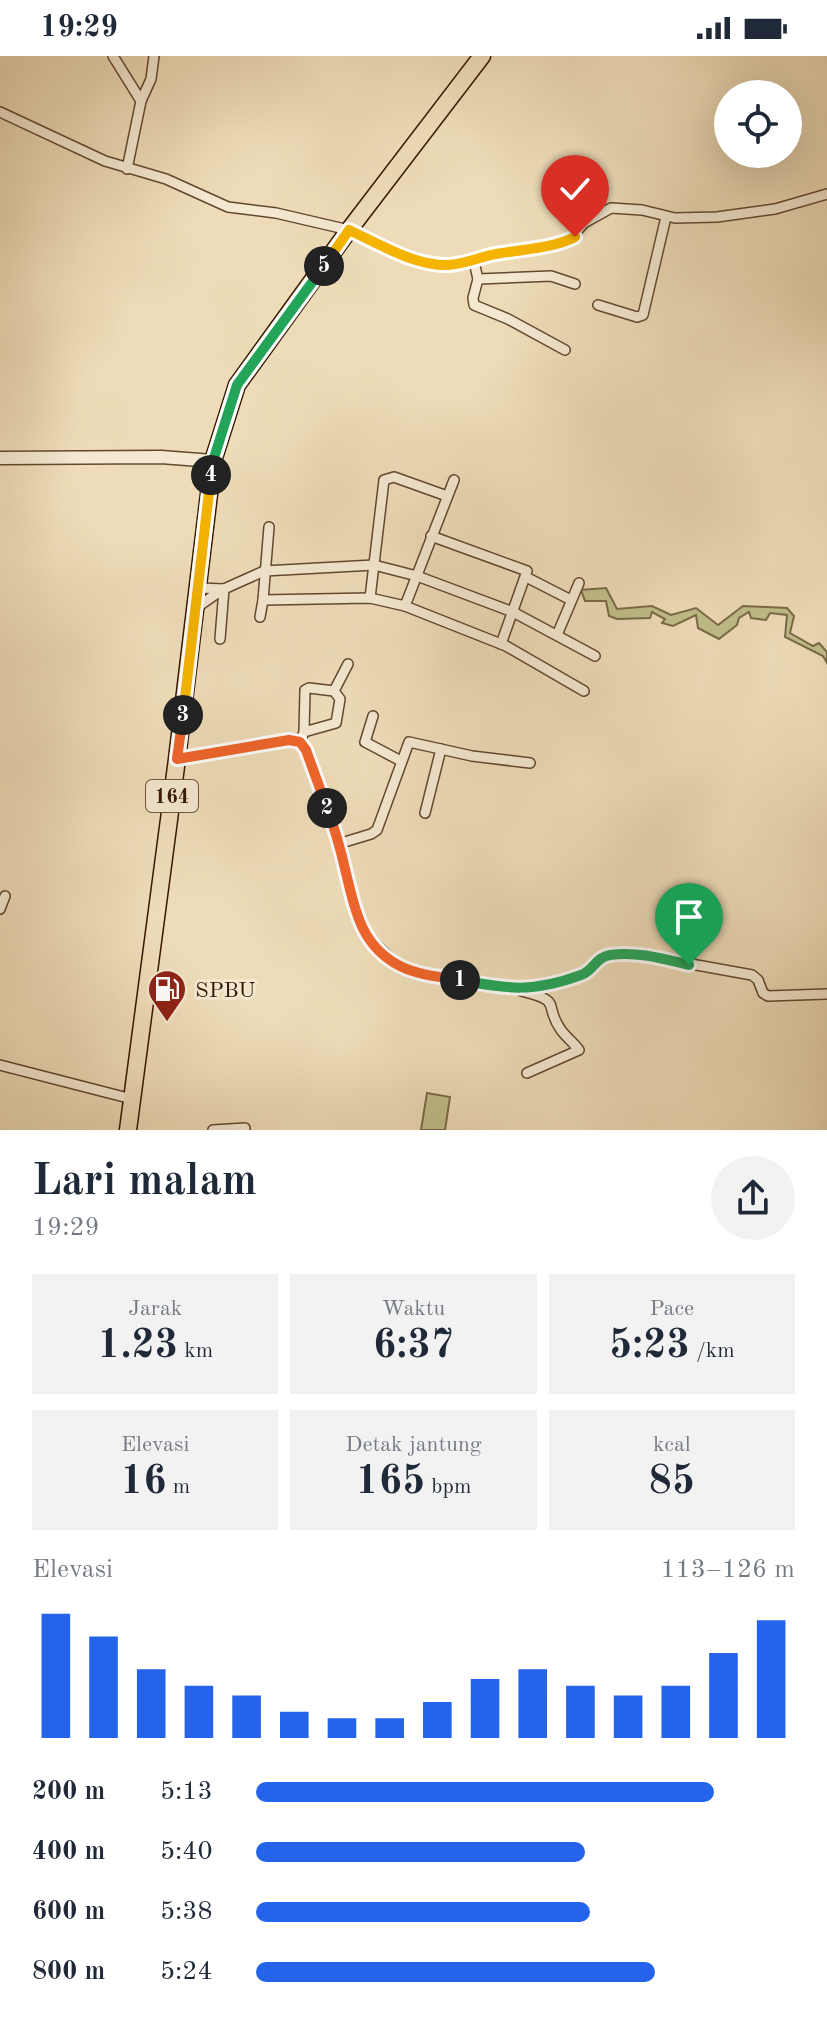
<!DOCTYPE html>
<html lang="id">
<head>
<meta charset="utf-8">
<style>
  body { margin:0; font-family:"Old Standard TT",serif; background:#f2f2f3; color:#1f2937; height:100vh; display:flex; flex-direction:column; font-size:30px; white-space:nowrap }
  * { box-sizing:border-box; margin:0 }
  p { font-size:26px; color:#747a83 }
  .icon { flex:none; width:44px; height:44px; fill:none; stroke:currentColor; stroke-width:2; stroke-linecap:round; stroke-linejoin:round }
  .map { position:relative; height:1074px; overflow:hidden }
  .panel { display:flex; flex-direction:column; background:#fff; flex:1 }
  .panel>* { flex:none }
  .tools { position:absolute; left:714px; top:24px; display:grid; gap:16px }
  .tools a { display:grid; place-items:center; width:88px; height:88px; border-radius:50%; background:#fff; box-shadow:0 8px 32px #0002; font-size:40px }
  .pin { position:absolute; display:grid; place-items:center; width:68px; height:68px; color:#fff; margin:-82px -34px; border-radius:50% 50% 50% 0; rotate:-45deg; box-shadow:0 0 8px #0007 }
  .pin .icon { rotate:45deg }
  .km { position:absolute; width:40px; height:40px; margin:-20px; border-radius:50%; background:#222; color:#fff; font-size:22px; line-height:40px; text-align:center }
  .round { display:grid; place-items:center; flex:none; width:84px; height:84px; border-radius:42px; background:#f2f2f3 }
  .head { display:flex; align-items:center; justify-content:space-between; height:136px; padding:0 32px }
  h1 { font-size:44px; font-weight:700; line-height:60px }
  .stats { display:grid; grid-template-columns:repeat(3,1fr); gap:12px; height:136px; padding:8px 32px }
  .stats div { display:grid; align-content:center; border-radius:0px; background:#f2f2f3; text-align:center }
  .stats b { font-size:40px; font-weight:700 }
  .stats small { font-size:22px; font-weight:400 }
  .stats p { font-size:22px }
  .chart { height:224px; padding:16px 32px }
  .chart p { display:flex; justify-content:space-between }
  .chart svg { width:100%; height:144px; margin-top:8px; stroke:#2563eb; stroke-width:6 }
  ul { padding:0 32px; list-style:none; font-size:26px }
  li { display:grid; grid-template-columns:128px 96px 1fr; align-items:center; height:60px }
  li i { height:20px; border-radius:10px; background:#2563eb }
  .status { display:flex; justify-content:space-between; align-items:center; height:56px; padding:0 40px; background:#fff; direction:ltr }
  .status svg { height:22px; fill:currentColor }
  .map>svg:first-child { display:block }
  .green { fill:#c0be8a; stroke:#7a6a46; stroke-width:2 }
  .lines { fill:none; stroke-linecap:round; stroke-linejoin:round }
  .minor-casing { stroke:#63482f; stroke-width:12 }
  .tertiary-casing { stroke:#63482f; stroke-width:15 }
  .primary-casing { stroke:#351701; stroke-width:19 }
  .minor { stroke:#f4e8d1; stroke-width:9 }
  .tertiary { stroke:#f4e8d1; stroke-width:12 }
  .primary { stroke:#eedcb8; stroke-width:16 }
  .split-1-casing { stroke:#fff; stroke-width:16 }
  .split-2-casing { stroke:#fff; stroke-width:16 }
  .split-3-casing { stroke:#fff; stroke-width:16 }
  .split-4-casing { stroke:#fff; stroke-width:16 }
  .split-5-casing { stroke:#fff; stroke-width:16 }
  .split-6-casing { stroke:#fff; stroke-width:16 }
  .split-1 { stroke:#22a559; stroke-width:10 }
  .split-2 { stroke:#f0652b; stroke-width:10 }
  .split-3 { stroke:#f0652b; stroke-width:10 }
  .split-4 { stroke:#f5b400; stroke-width:10 }
  .split-5 { stroke:#22a559; stroke-width:10 }
  .split-6 { stroke:#f5b400; stroke-width:10 }
  .labels { text-anchor:middle; stroke-width:6; stroke-linejoin:round; paint-order:stroke }
  .shield { fill:#f4e8d1; stroke:#6e563f; stroke-width:2 }
  .shield-label { font-size:20px; font-weight:bold; fill:#351701 }
  .poi-label { font-size:22px; fill:#351701; stroke:#f4e8d1; text-anchor:start }
</style>
</head>
<body>
<div class="status"><b>19:29</b><svg viewBox="0 0 49 12"><path d="M0 12V9h3v3zM5 12V6h3v6zM10 12V3h3v9zM15 12V0h3v12zM26 1h20v11H26zM47 4h2v5h-2z"/></svg></div>
<div class="map">
<svg width="827" height="1074" viewBox="0 0 827 1074">
  <rect width="100%" height="100%" fill="#eedcb8"/>
  <filter id="stains"><feTurbulence type="fractalNoise" baseFrequency=".0025" numOctaves="4"/><feColorMatrix values="0 0 0 0 .2 0 0 0 0 .09 0 0 0 0 .02 0 0 0 .5 -.17"/></filter>
  <radialGradient id="worn" r=".72"><stop offset=".6" stop-color="#630" stop-opacity="0"/><stop offset="1" stop-color="#630" stop-opacity=".3"/></radialGradient>
  <g class="green">
    <path d="M 606,532 L 617,553 L 652,550 L 671,559 L 696,552 L 718,569 L 743,550 L 787,552 L 794,560 L 790,577 L 813,590 L 819,587 L 827,596 L 827,607 L 823,600 L 785,581 L 787,559 L 770,557 L 766,564 L 751,562 L 749,556 L 739,562 L 737,569 L 719,583 L 698,572 L 696,559 L 673,570 L 662,567 L 665,563 L 652,556 L 650,562 L 617,563 L 609,560 L 606,545 L 585,545 L 581,534 Z"/>
    <path d="M 427,1037 L 450,1041 L 445,1074 L 421,1074 Z"/>
  </g>
  <g class="lines">
    <g class="minor-casing">
      <g id="minor">
        <path d="M 113,0 L 141,45"/>
        <path d="M 0,56 L 105,105 L 166,123 L 228,151 L 276,157 L 349,174 L 412,202 L 435,208 L 474,206 L 485,199 L 552,189 L 570,183 L 584,167 L 611,152 L 642,154 L 675,162 L 717,161 L 775,153 L 827,138"/>
        <path d="M 127,113 L 141,45 L 151,23 L 154,0"/>
        <path d="M 474,206 L 478,223 L 473,242 L 474,249 L 508,263 L 565,294"/>
        <path d="M 478,223 L 551,220 L 575,228"/>
        <path d="M 598,249 L 637,261 L 643,259 L 666,161"/>
        <path d="M 269,471 L 263,544 L 370,542 L 405,550 L 506,590 L 584,635"/>
        <path d="M 431,480 L 527,515 L 501,588"/>
        <path d="M 526,521 L 571,544"/>
        <path d="M 199,532 L 224,533 L 264,515 L 374,509 L 417,520 L 513,556 L 595,600"/>
        <path d="M 370,542 L 384,424 L 394,421 L 447,440"/>
        <path d="M 405,550 L 454,424"/>
        <path d="M 196,552 L 223,533"/>
        <path d="M 260,561 L 263,544"/>
        <path d="M 557,579 L 579,527"/>
        <path d="M 220,583 L 224,533"/>
        <path d="M 334,635 L 348,608"/>
        <path d="M 373,660 L 365,686 L 401,705"/>
        <path d="M 300,686 L 304,676 L 305,634 L 309,632 L 334,635 L 340,643 L 336,667 L 304,676"/>
        <path d="M 177,703 L 289,684 L 300,686 L 306,694 L 331,764 L 356,861 L 362,873 L 376,889 L 399,910 L 431,919 L 514,933 L 543,931 L 585,918 L 599,903 L 610,899 L 641,899 L 752,919 L 758,924 L 763,937 L 768,940 L 827,938"/>
        <path d="M 425,757 L 441,693"/>
        <path d="M 338,788 L 371,778 L 377,774 L 409,686 L 472,700 L 530,707"/>
        <path d="M 0,853 L 5,840"/>
        <path d="M 521,935 C 565,946 542,947 561,974 C 566,981 574,987 579,994 L 527,1017"/>
        <path d="M 0,1009 L 132,1043"/>
        <path d="M 213,1074 L 245,1072"/>
      </g>
    </g>
    <g class="tertiary-casing">
      <path id="tertiary" d="M 0,402 L 161,401 L 213,405"/>
    </g>
    <g class="primary-casing">
      <path id="primary" d="M 128,1074 L 177,703 L 213,405 L 237,329 L 349,174 L 482,0"/>
    </g>
    <use href="#minor" class="minor"/>
    <use href="#tertiary" class="tertiary"/>
    <use href="#primary" class="primary"/>
  </g>
  <g class="lines">
    <g class="split-1-casing">
      <path id="split-1" d="M 460,924 C 509,933 532,937 581,919 C 593,915 596,901 610,899 C 637,895 664,903 689,909"/>
    </g>
    <g class="split-2-casing">
      <path id="split-2" d="M 327,752 C 335,773 341,795 346,817 C 355,854 361,890 400,910 C 418,919 440,921 460,924"/>
    </g>
    <g class="split-3-casing">
      <path id="split-3" d="M 183,659 L 177,703 L 289,684 L 300,686 L 306,694 L 327,752"/>
    </g>
    <g class="split-4-casing">
      <path id="split-4" d="M 183,659 L 211,419"/>
    </g>
    <g class="split-5-casing">
      <path id="split-5" d="M 211,419 L 213,405 L 237,329 L 324,210"/>
    </g>
    <g class="split-6-casing">
      <path id="split-6" d="M 324,210 L 349,174 C 379,188 415,210 448,209 C 468,208 483,199 502,197 C 526,193 553,192 575,181"/>
    </g>
    <use href="#split-1" class="split-1"/>
    <use href="#split-2" class="split-2"/>
    <use href="#split-3" class="split-3"/>
    <use href="#split-4" class="split-4"/>
    <use href="#split-5" class="split-5"/>
    <use href="#split-6" class="split-6"/>
  </g>
  <defs>
    <g id="fuel-pin" transform="scale(2)"><path d="M0 17L-7.5 6A9.5 9.5 0 1 1 7.5 6Z" fill="#8f2418" stroke="#f4e8d1"/><path d="M-5.5-6h7V0h2V4h1.3V-2.5L3-4.5l.8-.8L6-3V5H2.5V1h-1V6h-7ZM-4.2-4.7v3.2H.2V-4.7Z" fill="#fff"/></g>
  </defs>
  <g fill-rule="evenodd">
    <use href="#fuel-pin" x="167" y="933"/>
  </g>
  <g class="labels">
    <rect class="shield" x="146" y="724" width="52" height="32" rx="6"/>
    <g class="shield-label">
      <text x="172" y="747">164</text>
    </g>
    <g class="poi-label">
      <text x="195" y="941">SPBU</text>
    </g>
  </g>
  <rect width="100%" height="100%" filter="url(#stains)"/>
  <rect width="100%" height="100%" fill="url(#worn)"/>
</svg>
<div class="tools">
<a><svg class="icon" aria-label="locate" viewBox="0 0 24 24"><circle cx="12" cy="12" r="6"/><path d="M12 2v4M12 18v4M2 12h4M18 12h4"/></svg></a>
</div>
<div class="pin" style="left:689px;top:909px;background:#1e9e55"><svg class="icon" aria-label="arrive" viewBox="0 0 24 24"><path d="M6 21V4h12l-3 4 3 4H6"/></svg></div>
<div class="pin" style="left:575px;top:181px;background:#d93025"><svg class="icon" aria-label="check" viewBox="0 0 24 24"><path d="M5 12l5 5 9-10"/></svg></div>
<b class="km" style="left:460px;top:924px">1</b>
<b class="km" style="left:327px;top:752px">2</b>
<b class="km" style="left:183px;top:659px">3</b>
<b class="km" style="left:211px;top:419px">4</b>
<b class="km" style="left:324px;top:210px">5</b>
</div>
<section class="panel">
<div class="head"><div><h1>Lari malam</h1><p>19:29</p></div><a class="round"><svg class="icon" aria-label="share" viewBox="0 0 24 24"><path d="M12 15V3M7 8l5-5 5 5M5 13v7h14v-7"/></svg></a></div>
<div class="stats">
<div><p>Jarak</p><b>1.23<small> km</small></b></div>
<div><p>Waktu</p><b>6:37</b></div>
<div><p>Pace</p><b>5:23<small> /km</small></b></div>
</div>
<div class="stats">
<div><p>Elevasi</p><b>16<small> m</small></b></div>
<div><p>Detak jantung</p><b>165<small> bpm</small></b></div>
<div><p>kcal</p><b>85</b></div>
</div>
<div class="chart"><p><span>Elevasi</span>113–126 m</p>
<svg viewBox="0 0 160 44" preserveAspectRatio="none"><path d="M5 44V6M15 44V13M25 44V23M35 44V28M45 44V31M55 44V36M65 44V38M75 44V38M85 44V33M95 44V26M105 44V23M115 44V28M125 44V31M135 44V28M145 44V18M155 44V8"/></svg>
</div>
<ul>
<li><b>200 m</b>5:13<i style="width:85%"></i></li>
<li><b>400 m</b>5:40<i style="width:61%"></i></li>
<li><b>600 m</b>5:38<i style="width:62%"></i></li>
<li><b>800 m</b>5:24<i style="width:74%"></i></li>
</ul>
</section>
</body>
</html>
